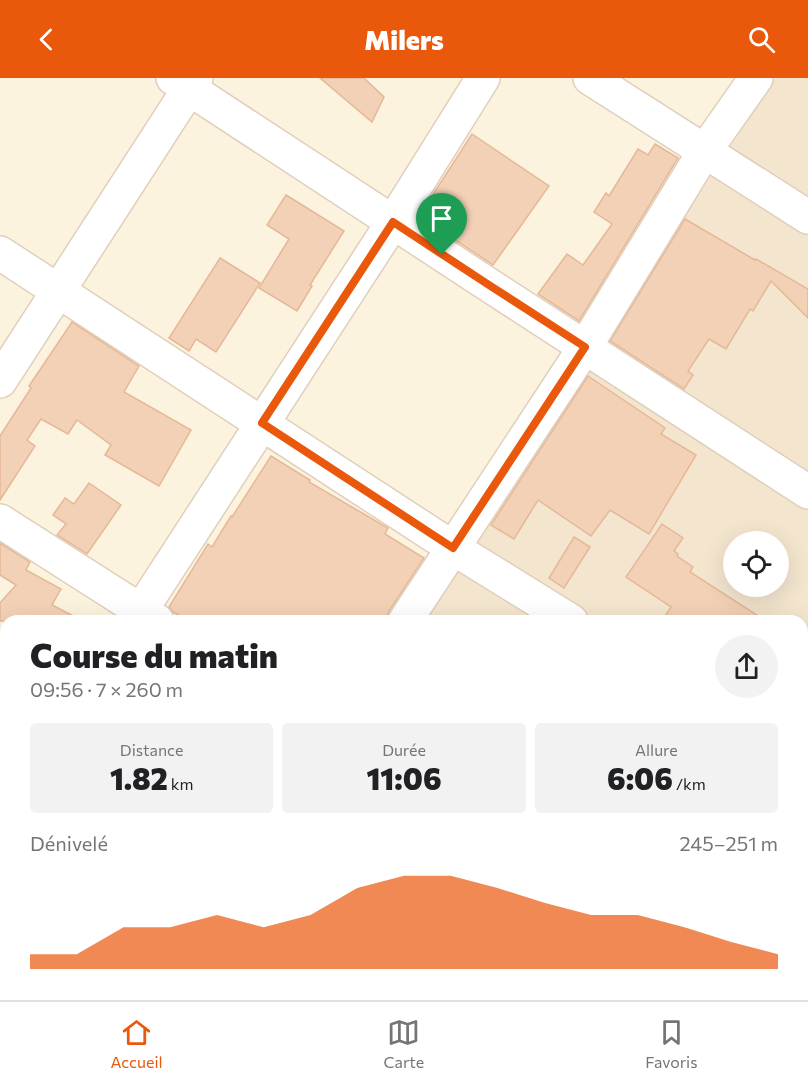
<!DOCTYPE html>
<html lang="fr">
<head>
<meta charset="utf-8">
<style>
  body { margin:0; font-family:Commissioner,sans-serif; background:#f2f2f2; color:#202124; height:100vh; display:flex; flex-direction:column; font-size:22px; white-space:nowrap }
  * { box-sizing:border-box; margin:0 }
  p { font-size:20px; color:#757577 }
  .icon { flex:none; width:33px; height:33px; fill:none; stroke:currentColor; stroke-width:2; stroke-linecap:round; stroke-linejoin:round }
  .map { position:relative; flex:1; overflow:hidden }
  .sheet { position:absolute; left:0px; top:537px; width:808px; height:386px; display:flex; flex-direction:column; background:#fff; border-radius:18px 18px 0 0; box-shadow:0 6px 24px #0002 }
  .sheet>* { flex:none }
  .buttons { position:absolute; left:723px; top:453px; display:grid; gap:12px }
  .buttons a { display:grid; place-items:center; width:66px; height:66px; border-radius:50%; background:#fff; box-shadow:0 6px 24px #0002; font-size:30px }
  .pin { position:absolute; display:grid; place-items:center; width:51px; height:51px; color:#fff; margin:-62px -26px; border-radius:50% 50% 50% 0; rotate:-45deg; box-shadow:0 0 6px #0007 }
  .pin .icon { rotate:45deg }
  .round { display:grid; place-items:center; flex:none; width:63px; height:63px; border-radius:32px; background:#f2f2f2 }
  .headline { display:flex; align-items:center; justify-content:space-between; height:102px; padding:0 30px }
  h1 { font-size:33px; font-weight:800; line-height:45px }
  .figures { display:grid; grid-template-columns:repeat(3,1fr); gap:9px; height:102px; padding:6px 30px }
  .figures div { display:grid; align-content:center; border-radius:6px; background:#f2f2f2; text-align:center }
  .figures b { font-size:30px; font-weight:800 }
  .figures small { font-size:16px; font-weight:400 }
  .figures p { font-size:16px }
  .chart { height:168px; padding:12px 30px }
  .chart p { display:flex; justify-content:space-between }
  .chart svg { width:100%; height:108px; margin-top:6px; fill:#ea580c; opacity:.7 }
  header { display:flex; justify-content:space-between; align-items:center; height:78px; padding:0 30px; background:#ea580c; color:#fff; font-size:27px; font-weight:800 }
  .dock { display:flex; justify-content:space-around; align-items:center; height:84px; border-top:2px solid #e0e0e0; background:#fff; font-size:16px; color:#757577 }
  .dock a { display:grid; justify-items:center; gap:3px }
  .dock .active { color:#ea580c }
  .map>svg:first-child { display:block }
  .residential { fill:#f4e5ce; fill-rule:evenodd }
  .building { fill:#f2d1b7; stroke:#e5b897; stroke-width:1.5 }
  .lines { fill:none; stroke-linecap:round; stroke-linejoin:round }
  .minor-casing { stroke:#e0cfbc; stroke-width:36 }
  .minor { stroke:#fff; stroke-width:33 }
  .route-casing { stroke:#fff; stroke-width:12 }
  .route { stroke:#ea580c; stroke-width:8 }
</style>
</head>
<body>
<header><svg class="icon" aria-label="back" viewBox="0 0 24 24"><path d="M15 5l-7 7 7 7"/></svg>Milers<svg class="icon" aria-label="search" viewBox="0 0 24 24"><circle cx="10" cy="10" r="6"/><path d="M15 15l6 6"/></svg></header>
<div class="map">
<svg width="808" height="922" viewBox="0 0 808 922">
  <rect width="100%" height="100%" fill="#fcf3df"/>
  <path class="residential" d="M 775,0 L 808,0 L 808,922 L 174,922 L 178,916 L 802,916 L 802,543 L 422,543 ZM 734,464 L 778,464 L 778,508 L 734,508 Z"/>
  <g class="building">
    <path d="M 320,0 L 364,0 L 384,19 L 372,44 Z"/>
    <path d="M 472,56 L 549,108 L 493,187 L 419,138 Z"/>
    <path d="M 655,66 L 678,80 L 579,243 L 538,216 L 567,176 L 583,187 L 612,146 L 594,134 L 606,115 L 609,118 L 638,71 L 648,77 Z"/>
    <path d="M 286,117 L 344,153 L 310,207 L 312,208 L 297,233 L 259,210 L 289,161 L 267,147 Z"/>
    <path d="M 685,141 L 755,182 L 756,181 L 808,211 L 808,240 L 771,203 L 753,233 L 750,231 L 726,271 L 709,261 L 688,293 L 693,297 L 684,311 L 610,263 Z"/>
    <path d="M 220,180 L 260,205 L 216,274 L 196,261 L 189,273 L 169,260 Z"/>
    <path d="M 72,244 L 139,288 L 124,314 L 191,352 L 159,408 L 105,377 L 111,367 L 77,342 L 68,356 L 41,341 L 27,362 L 35,368 L 0,422 L 0,358 L 31,310 L 29,308 Z"/>
    <path d="M 588,298 L 665,350 L 661,356 L 696,377 L 649,456 L 610,432 L 591,458 L 538,422 L 514,461 L 491,447 Z"/>
    <path d="M 271,378 L 310,402 L 309,404 L 388,450 L 385,456 L 424,480 L 389,533 L 386,543 L 188,543 L 173,534 L 169,529 L 208,466 L 212,469 L 231,438 L 232,439 Z"/>
    <path d="M 89,405 L 121,427 L 87,476 L 57,457 L 66,446 L 53,437 L 65,420 L 74,426 Z"/>
    <path d="M 662,446 L 683,460 L 674,473 L 678,476 L 677,478 L 693,489 L 690,494 L 766,543 L 662,543 L 671,529 L 626,499 Z"/>
    <path d="M 574,459 L 590,469 L 564,510 L 549,500 Z"/>
    <path d="M 0,465 L 30,484 L 26,492 L 61,511 L 52,527 L 83,543 L 0,543 L 0,525 L 16,507 L 0,497 Z"/>
  </g>
  <g class="lines">
    <g class="minor-casing">
      <g id="minor">
        <path d="M 173,0 L 492,209 L 808,414"/>
        <path d="M 590,0 L 808,139"/>
        <path d="M 0,175 L 453,470 L 571,543"/>
        <path d="M 0,303 L 196,0"/>
        <path d="M 0,443 L 157,543"/>
        <path d="M 134,543 L 393,144 L 483,0"/>
        <path d="M 405,543 L 585,269 L 704,74 L 756,0"/>
        <path d="M 802,688 L 808,692"/>
        <path d="M 0,742 L 6,732"/>
        <path d="M 802,862 L 808,854"/>
        <path d="M 281,916 L 288,922"/>
        <path d="M 763,916 L 772,922"/>
        <path d="M 156,922 L 160,916"/>
      </g>
    </g>
    <use href="#minor" class="minor"/>
  </g>
  <g class="lines">
    <g class="route-casing">
      <path id="route" d="M 393,144 L 492,209 L 585,269 L 453,470 L 262,345 Z"/>
    </g>
    <use href="#route" class="route"/>
  </g>
</svg>
<div class="buttons">
<a><svg class="icon" aria-label="locate" viewBox="0 0 24 24"><circle cx="12" cy="12" r="6"/><path d="M12 2v4M12 18v4M2 12h4M18 12h4"/></svg></a>
</div>
<div class="pin" style="left:442px;top:177px;background:#1e9e55"><svg class="icon" aria-label="arrive" viewBox="0 0 24 24"><path d="M6 21V4h12l-3 4 3 4H6"/></svg></div>
<section class="sheet">
<div class="headline"><div><h1>Course du matin</h1><p>09:56 · 7 × 260 m</p></div><a class="round"><svg class="icon" aria-label="share" viewBox="0 0 24 24"><path d="M12 15V3M7 8l5-5 5 5M5 13v7h14v-7"/></svg></a></div>
<div class="figures">
<div><p>Distance</p><b>1.82<small> km</small></b></div>
<div><p>Durée</p><b>11:06</b></div>
<div><p>Allure</p><b>6:06<small> /km</small></b></div>
</div>
<div class="chart"><p><span>Dénivelé</span>245–251 m</p>
<svg viewBox="0 0 160 44" preserveAspectRatio="none"><path d="M0 44V38L10 38L20 27L30 27L40 22L50 27L60 22L70 11L80 6L90 6L100 11L110 17L120 22L130 22L140 27L150 33L160 38V44z"/></svg>
</div>
</section>
</div>
<nav class="dock">
<a class="active"><svg class="icon" aria-label="home" viewBox="0 0 24 24"><path d="M3 11l9-7 9 7M6 9v11h12V9"/></svg>Accueil</a>
<a><svg class="icon" aria-label="map" viewBox="0 0 24 24"><path d="M3 6l6-2 6 2 6-2v14l-6 2-6-2-6 2zM9 4v14M15 6v14"/></svg>Carte</a>
<a><svg class="icon" aria-label="saved" viewBox="0 0 24 24"><path d="M7 4h10v16l-5-4-5 4z"/></svg>Favoris</a>
</nav>
</body>
</html>
